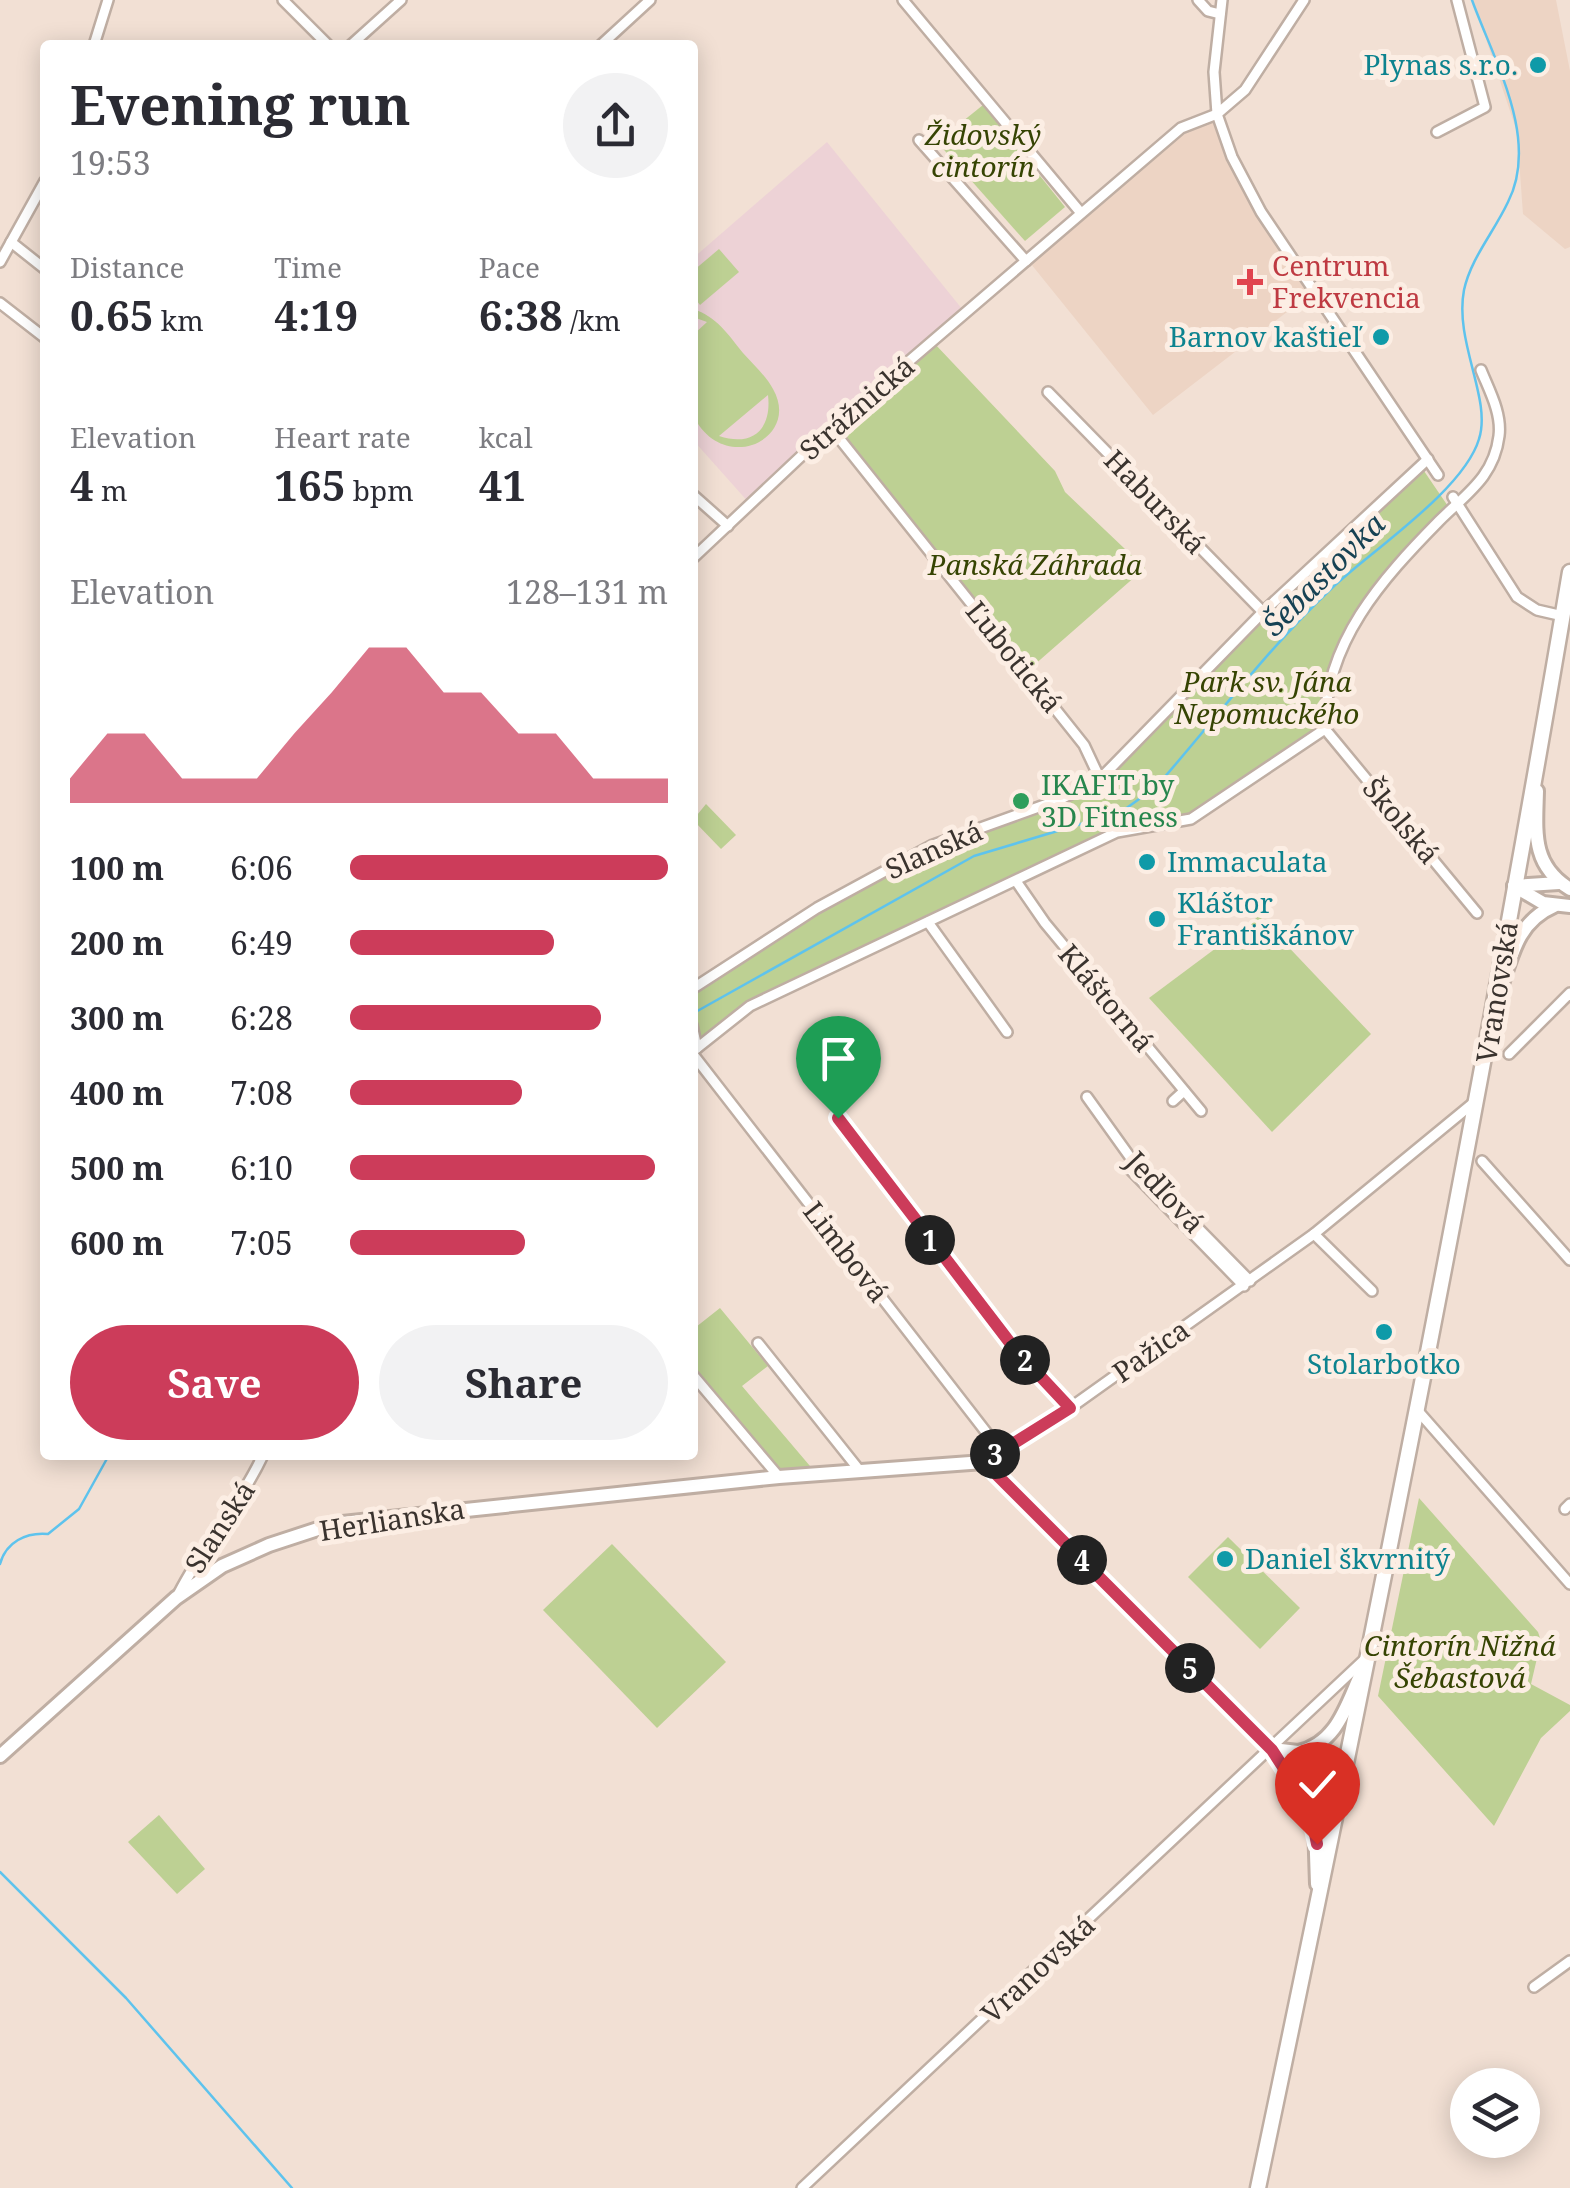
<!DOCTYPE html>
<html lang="en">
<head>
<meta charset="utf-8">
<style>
  body { margin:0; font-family:"Noto Serif",serif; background:#f2f2f3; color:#2b2b33; height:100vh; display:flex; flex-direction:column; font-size:38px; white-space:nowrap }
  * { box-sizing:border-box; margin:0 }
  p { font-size:32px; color:#7c7c81 }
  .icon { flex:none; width:55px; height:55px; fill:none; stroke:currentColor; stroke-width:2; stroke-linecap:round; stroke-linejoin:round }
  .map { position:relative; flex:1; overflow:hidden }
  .drawer { position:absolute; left:40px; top:40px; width:658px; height:1420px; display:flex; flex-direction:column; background:#fff; border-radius:10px; box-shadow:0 5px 25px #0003 }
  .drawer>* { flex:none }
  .buttons { position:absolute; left:1450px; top:2068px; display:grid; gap:20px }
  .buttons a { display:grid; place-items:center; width:90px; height:90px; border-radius:50%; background:#fff; box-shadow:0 5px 25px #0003; font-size:50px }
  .pin { position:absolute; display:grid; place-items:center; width:85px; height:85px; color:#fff; margin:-102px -42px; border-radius:50% 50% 50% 0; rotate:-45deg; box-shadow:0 0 10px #0007 }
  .pin .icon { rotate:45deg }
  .km { position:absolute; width:50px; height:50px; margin:-25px; border-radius:50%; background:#222; color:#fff; font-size:28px; line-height:50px; text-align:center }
  .round { display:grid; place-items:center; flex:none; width:105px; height:105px; border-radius:52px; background:#f2f2f3 }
  .overview { display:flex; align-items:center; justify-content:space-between; height:170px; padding:0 30px }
  h1 { font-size:55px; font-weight:700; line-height:75px }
  .stats { display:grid; grid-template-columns:repeat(3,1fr); gap:15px; height:170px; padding:10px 30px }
  .stats div { display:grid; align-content:center }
  .stats b { font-size:42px; font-weight:700 }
  .stats small { font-size:28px; font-weight:400 }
  .stats p { font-size:28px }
  .chart { height:280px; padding:20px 30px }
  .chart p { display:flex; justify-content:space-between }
  .chart svg { width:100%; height:180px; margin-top:10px; fill:#cc3c5a; opacity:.7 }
  .primary-button { display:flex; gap:20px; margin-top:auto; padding:20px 30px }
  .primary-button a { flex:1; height:115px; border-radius:60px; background:#cc3c5a; color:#fff; font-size:40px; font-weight:700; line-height:115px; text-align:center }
  .primary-button a+a { background:#f2f2f3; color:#2b2b33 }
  ul { padding:0 30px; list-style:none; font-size:32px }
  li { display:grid; grid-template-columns:160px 120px 1fr; align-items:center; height:75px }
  li i { height:25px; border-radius:12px; background:#cc3c5a }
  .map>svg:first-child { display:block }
  .built { fill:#edd4c4 }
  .education { fill:#edd2d6 }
  .green { fill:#bdd093; fill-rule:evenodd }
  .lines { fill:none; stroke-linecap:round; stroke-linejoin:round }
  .stream { stroke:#5ec3ed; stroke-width:2.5 }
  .street-casing { stroke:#bfaea3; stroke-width:14 }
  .secondary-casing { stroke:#bfaea3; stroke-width:18 }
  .primary-casing { stroke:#bfaea3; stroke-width:19 }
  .street { stroke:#fff; stroke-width:9 }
  .secondary { stroke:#fff; stroke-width:12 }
  .primary { stroke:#fff; stroke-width:14 }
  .route-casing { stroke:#fff; stroke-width:20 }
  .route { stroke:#cc3c5a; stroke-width:12 }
  .culture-dot { fill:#0f9aa8; stroke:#fceee4; stroke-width:4 }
  .health-dot { fill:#e0444e; stroke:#fceee4; stroke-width:4 }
  .leisure-dot { fill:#2e9e5b; stroke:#fceee4; stroke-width:4 }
  .labels { text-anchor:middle; stroke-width:10; stroke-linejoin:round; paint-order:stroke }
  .culture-label { font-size:28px; fill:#0d838f; stroke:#fceee4; text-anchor:start }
  .park-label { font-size:28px; font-style:italic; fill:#364403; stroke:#fceee4 }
  .health-label { font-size:28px; fill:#be3a42; stroke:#fceee4; text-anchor:start }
  .street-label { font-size:28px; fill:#3a332e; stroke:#fceee4 }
  .leisure-label { font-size:28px; fill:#27864d; stroke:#fceee4; text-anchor:start }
  .water-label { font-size:30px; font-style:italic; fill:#164254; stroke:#fceee4 }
</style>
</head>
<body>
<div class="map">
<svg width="1570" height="2188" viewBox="0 0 1570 2188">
  <rect width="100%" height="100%" fill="#f2e0d4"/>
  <g class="built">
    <path d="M 1473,0 L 1556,0 L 1570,71 L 1570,247 L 1565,249 L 1523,214 L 1517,132 Z"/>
    <path d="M 1212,110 L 1224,147 L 1317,289 L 1153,415 L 1031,264 L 1186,126 Z"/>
  </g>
  <path class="education" d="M 827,142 L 967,315 L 750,504 L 693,440 L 692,259 Z"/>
  <g class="green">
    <path d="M 983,105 L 1065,207 L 1025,241 L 937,142 Z"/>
    <path d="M 719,249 L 739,272 L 700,305 L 693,296 L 693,271 Z"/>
    <path d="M 693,309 C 717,317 727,333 743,353 C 753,364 766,376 773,389 C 801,438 726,475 695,419 C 687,405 692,353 693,335 L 707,322 L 693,317 ZM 768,395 C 772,430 752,447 719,436 Z"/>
    <path d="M 934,343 L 1055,471 L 1065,492 L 1145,568 L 1025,673 L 832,428 Z"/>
    <path d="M 1424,471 L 1452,512 L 1437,523 L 1352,627 L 1335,666 L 1325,733 L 1211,808 L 1174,823 L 1117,832 L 796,985 L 699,1046 L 692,993 L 855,891 L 1098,783 L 1261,616 Z"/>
    <path d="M 706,804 L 736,835 L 721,849 L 693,820 Z"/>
    <path d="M 1259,916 L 1371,1034 L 1272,1132 L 1149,998 Z"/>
    <path d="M 720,1308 L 768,1366 L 742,1386 L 821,1479 L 788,1482 L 693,1365 L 692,1324 L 696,1327 Z"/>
    <path d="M 1419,1498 L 1538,1632 L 1541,1641 L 1531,1684 L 1570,1705 L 1570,1711 L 1541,1738 L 1494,1826 L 1378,1696 Z"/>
    <path d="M 1228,1537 L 1300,1608 L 1260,1649 L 1188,1577 Z"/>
    <path d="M 612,1544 L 726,1662 L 657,1728 L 543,1610 Z"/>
    <path d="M 159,1815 L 205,1869 L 177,1894 L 128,1842 Z"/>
  </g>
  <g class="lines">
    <g class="stream">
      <path d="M 692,1014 L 974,856 L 1121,812 L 1156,787 C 1214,721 1268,648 1332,588 C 1371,551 1464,490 1479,439 C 1492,399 1454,342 1464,290 C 1471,258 1494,232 1508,202 C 1540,139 1494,61 1472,0"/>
      <path d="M 0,1564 C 6,1542 26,1532 48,1534 L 79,1509 L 109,1455"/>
      <path d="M 0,1872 L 126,1998 L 292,2188"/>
    </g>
    <g class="street-casing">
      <g id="street">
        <path d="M 283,0 L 328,45"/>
        <path d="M 903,0 L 1081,213"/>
        <path d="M 1198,0 L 1208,11 L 1220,14"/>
        <path d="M 1222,0 L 1214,72 L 1217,114 L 1232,157 L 1261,212 L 1438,475"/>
        <path d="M 94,45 L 108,0"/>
        <path d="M 351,45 L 401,0"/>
        <path d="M 601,45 L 650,0"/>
        <path d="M 1437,132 L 1485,107 L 1457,0"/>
        <path d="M 919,140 L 1026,261"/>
        <path d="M 11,242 L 45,269"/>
        <path d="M 0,262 L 45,181"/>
        <path d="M 0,303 L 45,338"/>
        <path d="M 1048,392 L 1263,612"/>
        <path d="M 831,428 L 1084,745 L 1100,779"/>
        <path d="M 692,494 L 728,526"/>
        <path d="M 1453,497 L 1517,597 L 1537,610 L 1563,616"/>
        <path d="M 692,559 L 831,428 L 1181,128 L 1217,114 L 1245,90 L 1304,0"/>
        <path d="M 1325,729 L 1477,913"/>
        <path d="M 1016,881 L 1045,923 L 1201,1111"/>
        <path d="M 928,922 L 1007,1032"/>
        <path d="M 692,989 L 817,908 L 933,845 L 1061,799 L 1100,779 L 1263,612 L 1428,459"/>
        <path d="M 692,1025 L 697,1048"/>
        <path d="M 692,1052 L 750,1006 L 1117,832 L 1191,819 L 1325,729 C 1324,643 1382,579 1439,521 C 1466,494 1494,477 1499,436 C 1502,413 1489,390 1481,370"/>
        <path d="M 692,1053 L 1000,1450"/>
        <path d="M 1509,1054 L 1570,993"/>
        <path d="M 1087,1097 L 1135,1164 L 1250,1281"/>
        <path d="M 1173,1101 L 1184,1091"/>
        <path d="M 838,1118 L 1014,1348 L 1070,1408"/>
        <path d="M 1482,1161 L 1570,1260"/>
        <path d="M 1128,1167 L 1244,1286"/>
        <path d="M 1314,1234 L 1372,1291"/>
        <path d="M 758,1343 L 860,1471"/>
        <path d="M 692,1374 L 779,1477"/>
        <path d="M 1418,1411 L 1570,1584"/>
        <path d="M 984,1462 L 1070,1408 L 1314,1234 L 1477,1100"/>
        <path d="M 1565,1509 L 1570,1504"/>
        <path d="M 179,1593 C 204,1544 240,1504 263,1455"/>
        <path d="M 1534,1987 L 1570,1961"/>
        <path d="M 802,2188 L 1365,1659"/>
      </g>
    </g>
    <g class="secondary-casing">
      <g id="secondary">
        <path d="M 1537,791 C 1536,832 1531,865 1570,889"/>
        <path d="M 1514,886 L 1543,903 L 1570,906"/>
        <path d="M 1514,886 L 1559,883"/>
        <path d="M 1503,981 C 1513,949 1521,920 1554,906"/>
        <path d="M 1272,1749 L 1298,1752 L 1345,1779"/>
        <path d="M 1298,1752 C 1336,1744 1346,1707 1360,1676"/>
        <path d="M 0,1756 L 176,1598 L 222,1566 L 269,1545 L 333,1524 L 779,1477 L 984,1462 L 1272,1749 L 1296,1781 L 1319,1786 L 1345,1779"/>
        <path d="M 1296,1781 L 1315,1824 L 1317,1884"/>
      </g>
    </g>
    <g class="primary-casing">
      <path id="primary" d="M 1258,2188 C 1371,1651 1479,1113 1570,572"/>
    </g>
    <use href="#street" class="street"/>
    <use href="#secondary" class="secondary"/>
    <use href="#primary" class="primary"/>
  </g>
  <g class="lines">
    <g class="route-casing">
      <path id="route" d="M 838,1118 L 1014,1348 L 1070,1408 L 984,1462 L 1272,1750 L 1310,1809 L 1317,1844"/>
    </g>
    <use href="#route" class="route"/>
  </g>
  <g class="culture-dot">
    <circle cx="1538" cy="65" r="10"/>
    <circle cx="1381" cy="337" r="10"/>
    <circle cx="1147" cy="862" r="10"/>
    <circle cx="1157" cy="919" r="10"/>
    <circle cx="1384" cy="1332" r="10"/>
    <circle cx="1225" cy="1559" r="10"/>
  </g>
  <path class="health-dot" d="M1245 267h10v10h10v10h-10v10h-10v-10h-10v-10h10z"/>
  <circle class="leisure-dot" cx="1021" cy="801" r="10"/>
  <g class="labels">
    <g class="culture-label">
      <text x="1518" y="75" text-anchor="end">Plynas s.r.o.</text>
      <text x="1361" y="347" text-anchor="end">Barnov kaštieľ</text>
      <text x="1167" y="872">Immaculata</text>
      <text x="1177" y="913">Kláštor<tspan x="1177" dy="32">Františkánov</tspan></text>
      <text x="1384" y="1374" text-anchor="middle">Stolarbotko</text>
      <text x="1245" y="1569">Daniel škvrnitý</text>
    </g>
    <g class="park-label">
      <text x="983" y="145">Židovský<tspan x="983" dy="32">cintorín</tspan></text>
      <text x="1035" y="575">Panská Záhrada</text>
      <text x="1267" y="692">Park sv. Jána<tspan x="1267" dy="32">Nepomuckého</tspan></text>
      <text x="1460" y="1656">Cintorín Nižná<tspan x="1460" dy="32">Šebastová</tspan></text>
    </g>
    <g class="health-label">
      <text x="1272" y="276">Centrum<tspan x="1272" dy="32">Frekvencia</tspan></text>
    </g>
    <g class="street-label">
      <text transform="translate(857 408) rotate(-41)" y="10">Strážnická</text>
      <text transform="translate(1155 502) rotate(46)" y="10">Haburská</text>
      <text transform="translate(1014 657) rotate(51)" y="10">Ľubotická</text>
      <text transform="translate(1401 821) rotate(50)" y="10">Školská</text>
      <text transform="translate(934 850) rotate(-24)" y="10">Slanská</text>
      <text transform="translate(1497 992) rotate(-81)" y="10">Vranovská</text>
      <text transform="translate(1106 998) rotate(50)" y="10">Kláštorná</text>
      <text transform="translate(1165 1192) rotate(47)" y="10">Jedľová</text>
      <text transform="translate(846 1252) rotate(52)" y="10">Limbová</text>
      <text transform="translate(1151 1351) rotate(-35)" y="10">Pažica</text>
      <text transform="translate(392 1520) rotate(-9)" y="10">Herlianska</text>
      <text transform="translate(220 1527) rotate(-57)" y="10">Slanská</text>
      <text transform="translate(1038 1969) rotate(-43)" y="10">Vranovská</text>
    </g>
    <g class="leisure-label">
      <text x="1041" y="795">IKAFIT by<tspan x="1041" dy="32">3D Fitness</tspan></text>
    </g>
    <g class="water-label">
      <text transform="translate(1324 575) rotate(-45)" y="10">Šebastovka</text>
    </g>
  </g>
</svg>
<div class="buttons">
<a><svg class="icon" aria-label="layers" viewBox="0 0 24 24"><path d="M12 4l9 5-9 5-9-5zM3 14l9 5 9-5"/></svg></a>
</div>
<div class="pin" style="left:838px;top:1118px;background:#1e9e55"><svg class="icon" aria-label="arrive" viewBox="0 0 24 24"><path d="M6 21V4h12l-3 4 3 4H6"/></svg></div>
<div class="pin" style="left:1317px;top:1844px;background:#d93025"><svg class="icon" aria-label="check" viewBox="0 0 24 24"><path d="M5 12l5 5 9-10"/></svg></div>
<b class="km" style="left:930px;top:1240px">1</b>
<b class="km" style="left:1025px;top:1360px">2</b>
<b class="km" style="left:995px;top:1454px">3</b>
<b class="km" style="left:1082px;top:1560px">4</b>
<b class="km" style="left:1190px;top:1668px">5</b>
<section class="drawer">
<div class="overview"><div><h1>Evening run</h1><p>19:53</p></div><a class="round"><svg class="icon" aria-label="share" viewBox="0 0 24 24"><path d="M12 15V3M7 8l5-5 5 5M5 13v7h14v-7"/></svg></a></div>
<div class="stats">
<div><p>Distance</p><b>0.65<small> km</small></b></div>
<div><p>Time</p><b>4:19</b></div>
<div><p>Pace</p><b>6:38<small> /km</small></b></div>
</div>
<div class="stats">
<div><p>Elevation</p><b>4<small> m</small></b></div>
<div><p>Heart rate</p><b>165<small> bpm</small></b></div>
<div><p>kcal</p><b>41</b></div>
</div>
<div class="chart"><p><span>Elevation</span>128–131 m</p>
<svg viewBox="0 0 160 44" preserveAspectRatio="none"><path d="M0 44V38L10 27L20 27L30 38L40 38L50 38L60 27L70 17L80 6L90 6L100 17L110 17L120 27L130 27L140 38L150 38L160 38V44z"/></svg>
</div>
<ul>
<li><b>100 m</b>6:06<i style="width:100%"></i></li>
<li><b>200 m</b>6:49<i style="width:64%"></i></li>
<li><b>300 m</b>6:28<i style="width:79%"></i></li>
<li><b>400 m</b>7:08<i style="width:54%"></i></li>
<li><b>500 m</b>6:10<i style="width:96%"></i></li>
<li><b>600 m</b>7:05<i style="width:55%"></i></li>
</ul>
<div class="primary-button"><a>Save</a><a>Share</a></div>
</section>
</div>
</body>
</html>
